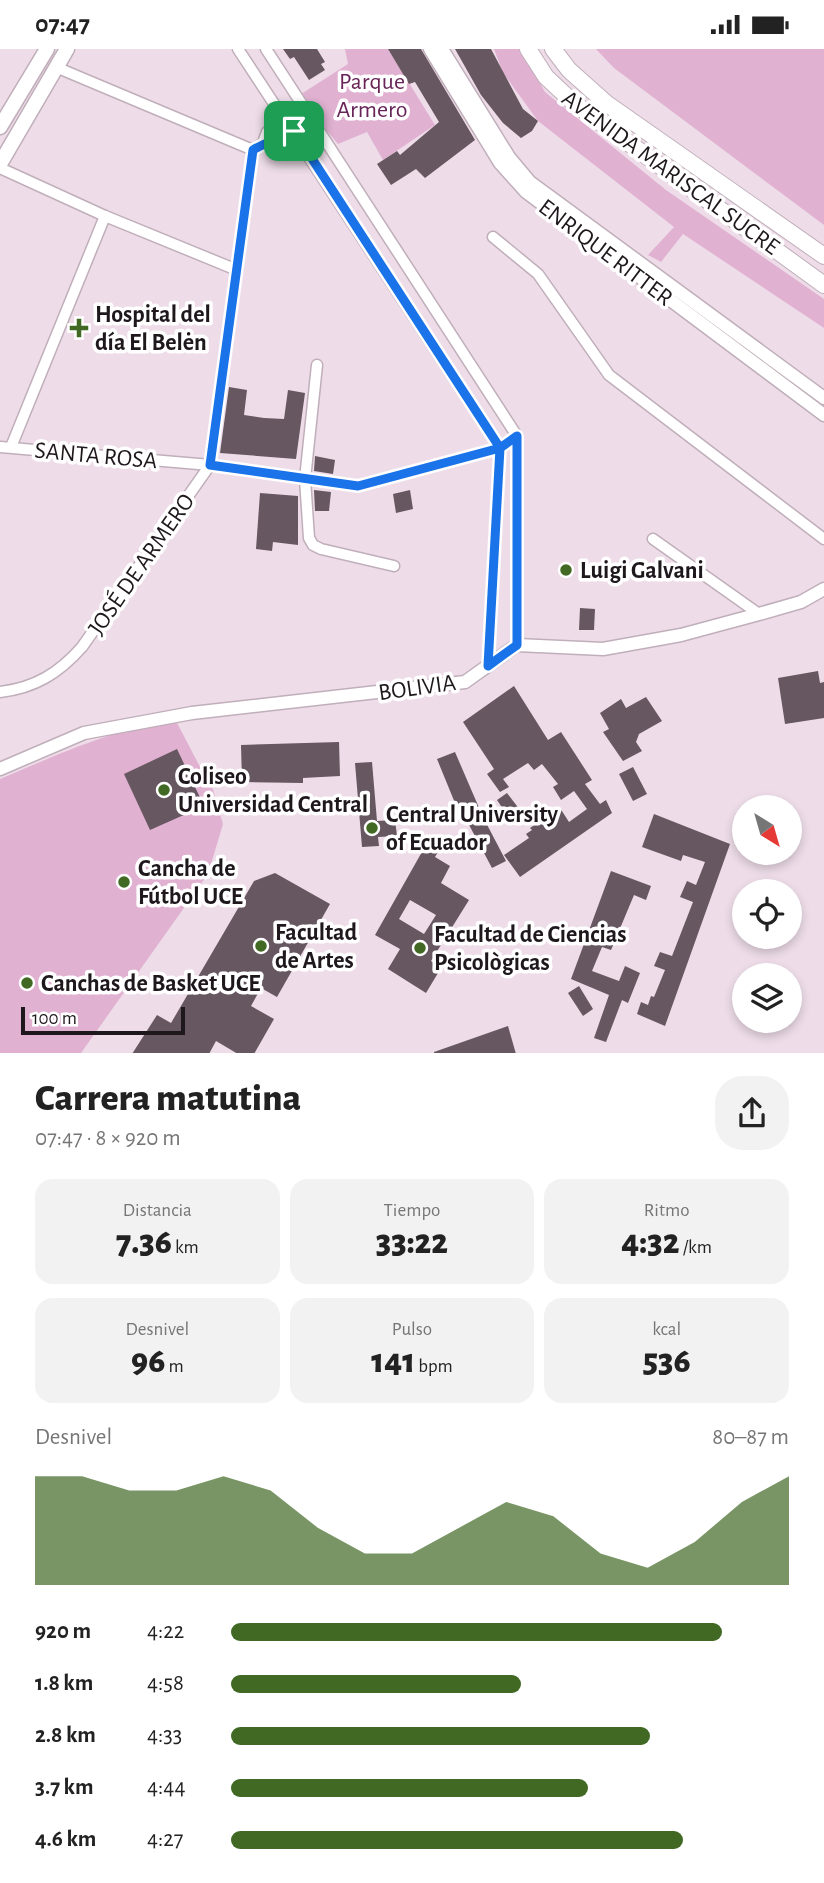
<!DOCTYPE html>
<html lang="es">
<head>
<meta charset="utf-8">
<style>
  body { margin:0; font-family:"Alegreya Sans",sans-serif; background:#f2f2f2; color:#222; height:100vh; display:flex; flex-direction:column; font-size:26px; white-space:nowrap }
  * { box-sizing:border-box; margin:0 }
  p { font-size:23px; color:#767676 }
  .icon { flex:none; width:38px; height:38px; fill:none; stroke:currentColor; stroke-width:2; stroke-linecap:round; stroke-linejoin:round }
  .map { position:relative; height:1004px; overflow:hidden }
  .panel { display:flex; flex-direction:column; background:#fff; flex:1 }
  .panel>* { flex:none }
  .needle { width:46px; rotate:143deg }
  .tools { position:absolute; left:732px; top:746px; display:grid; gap:14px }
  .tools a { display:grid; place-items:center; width:70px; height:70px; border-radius:50%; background:#fff; box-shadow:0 4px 10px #0003; font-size:35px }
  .scale { position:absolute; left:21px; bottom:18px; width:164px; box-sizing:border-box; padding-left:7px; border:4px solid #1e181c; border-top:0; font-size:19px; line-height:24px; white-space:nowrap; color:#1e181c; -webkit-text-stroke:5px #fff; paint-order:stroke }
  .pin { position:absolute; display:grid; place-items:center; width:60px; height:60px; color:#fff; margin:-30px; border-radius:14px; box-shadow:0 4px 10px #0006 }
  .round { display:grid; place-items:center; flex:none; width:74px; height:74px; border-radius:28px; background:#f2f2f2 }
  .headline { display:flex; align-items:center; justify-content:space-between; height:119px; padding:0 35px }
  h1 { font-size:38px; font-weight:800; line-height:52px }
  .stats { display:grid; grid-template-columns:repeat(3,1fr); gap:10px; height:119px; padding:7px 35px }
  .stats div { display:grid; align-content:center; border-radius:18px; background:#f2f2f2; text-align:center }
  .stats b { font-size:35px; font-weight:800 }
  .stats small { font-size:19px; font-weight:400 }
  .stats p { font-size:19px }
  .chart { height:196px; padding:14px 35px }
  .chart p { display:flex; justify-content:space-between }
  .chart svg { width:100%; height:126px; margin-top:7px; fill:#416924; opacity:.7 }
  ul { padding:0 35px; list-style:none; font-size:23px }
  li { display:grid; grid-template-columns:112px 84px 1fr; align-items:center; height:52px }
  li i { height:18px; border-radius:9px; background:#416924 }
  .status { display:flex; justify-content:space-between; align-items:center; height:49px; padding:0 35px; background:#fff; direction:ltr }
  .status svg { height:19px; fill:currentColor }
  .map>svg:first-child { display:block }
  .green { fill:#e1b1d2 }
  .building { fill:#665761; fill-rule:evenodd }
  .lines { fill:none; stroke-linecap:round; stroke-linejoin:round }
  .minor-casing { stroke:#c0afba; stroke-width:13 }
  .tertiary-casing { stroke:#c0afba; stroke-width:15 }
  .secondary-casing { stroke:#c0afba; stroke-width:17 }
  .primary-casing { stroke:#c0afba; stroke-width:18 }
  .minor { stroke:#fff; stroke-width:10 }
  .tertiary { stroke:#fff; stroke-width:12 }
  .secondary { stroke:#fff; stroke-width:14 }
  .primary { stroke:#fff; stroke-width:16 }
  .route-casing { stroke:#fff; stroke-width:14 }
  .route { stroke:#1a73e8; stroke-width:9 }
  .poi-dot { fill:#416924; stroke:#fff; stroke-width:2.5 }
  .labels { text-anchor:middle; stroke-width:7; stroke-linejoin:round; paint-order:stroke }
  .park-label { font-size:24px; fill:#682358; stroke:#fff }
  .street-label { font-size:24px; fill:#1e181c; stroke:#fff }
  .poi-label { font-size:24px; font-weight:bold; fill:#1e181c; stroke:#fff; text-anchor:start }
</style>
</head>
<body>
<div class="status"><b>07:47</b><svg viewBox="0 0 49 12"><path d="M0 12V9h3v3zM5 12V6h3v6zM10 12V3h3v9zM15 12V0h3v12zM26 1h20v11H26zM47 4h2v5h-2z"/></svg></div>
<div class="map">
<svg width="824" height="1005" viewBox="0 0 824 1005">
  <rect width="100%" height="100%" fill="#eedde9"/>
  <g class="green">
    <path d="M 345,0 L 388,0 L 435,76 L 383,111 L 367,83 L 338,95 L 298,47 L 348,15 Z"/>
    <path d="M 494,0 L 521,0 L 545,43 L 666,141 L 824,250 L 824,279 L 683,185 L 661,213 L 648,206 L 674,178 L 538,72 L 503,24 Z"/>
    <path d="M 596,0 L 824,0 L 824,176 L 614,19 Z"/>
    <path d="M 176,672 L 209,735 L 212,737 L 223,775 L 208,825 L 81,1004 L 0,1004 L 0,730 C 57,706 114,679 176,672 Z"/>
  </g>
  <g class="building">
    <path d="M 283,0 L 317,0 L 325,13 L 321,15 L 325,21 L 309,31 L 294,8 L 290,10 Z"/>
    <path d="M 388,0 L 421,0 L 475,91 L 425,129 L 416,120 L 391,136 L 377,115 L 397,102 L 400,106 L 439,73 L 415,33 L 409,35 Z"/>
    <path d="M 455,0 L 491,0 L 523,60 L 538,72 L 532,82 L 521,89 L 503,74 L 481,46 Z"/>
    <path d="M 229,338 L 247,341 L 244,366 L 264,369 L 284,370 L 288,341 L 305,344 L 296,410 L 220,404 Z"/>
    <path d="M 315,407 L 335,411 L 333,425 L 314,422 Z"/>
    <path d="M 314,441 L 331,443 L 329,462 L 315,462 Z"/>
    <path d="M 410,441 L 413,460 L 396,464 L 393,445 Z"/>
    <path d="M 260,444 L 298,447 L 298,496 L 273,493 L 272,502 L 256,500 Z"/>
    <path d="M 580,559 L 595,560 L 594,581 L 579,581 Z"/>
    <path d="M 818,622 L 820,634 L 824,633 L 824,669 L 785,675 L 778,629 Z"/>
    <path d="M 514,637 L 548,691 L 561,683 L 592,731 L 585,735 L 600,755 L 606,751 L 612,764 L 520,828 L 504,806 L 529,789 L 526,785 L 532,781 L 530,779 L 560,759 L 569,773 L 587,760 L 574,742 L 561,751 L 553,738 L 558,735 L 542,715 L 534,721 L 528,714 L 503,730 L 509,738 L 500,743 L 487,725 L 494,720 L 463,673 Z"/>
    <path d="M 646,648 L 662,672 L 639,685 L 636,693 L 642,702 L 623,712 L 603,683 L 609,680 L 600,664 L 621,650 L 626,659 Z"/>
    <path d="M 339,693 L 340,727 L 303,729 L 303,734 L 242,733 L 241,696 Z"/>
    <path d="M 177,700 L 204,757 L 150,781 L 124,725 Z"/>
    <path d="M 455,703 L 483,768 L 506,812 L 492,819 L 468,774 L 464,776 L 437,710 Z"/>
    <path d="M 372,713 L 377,772 L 395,771 L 397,787 L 378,788 L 379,797 L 362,798 L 355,714 Z"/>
    <path d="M 633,718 L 647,745 L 633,752 L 619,725 Z"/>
    <path d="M 507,744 L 520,761 L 509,769 L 497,751 Z"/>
    <path d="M 654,765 L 730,795 L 665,977 L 637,965 L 641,953 L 648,956 L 651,947 L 654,948 L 665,921 L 654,917 L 660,903 L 672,907 L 693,853 L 680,848 L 687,832 L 696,836 L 705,813 L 683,806 L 681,812 L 642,798 Z"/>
    <path d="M 427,794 L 439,801 L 435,808 L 450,817 L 441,834 L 469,851 L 431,912 L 441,919 L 426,944 L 388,920 L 400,900 L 375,886 ZM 410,851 L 436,866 L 424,885 L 399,870 Z"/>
    <path d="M 611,822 L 651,837 L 646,851 L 634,846 L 611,901 L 602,898 L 592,922 L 619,932 L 625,917 L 640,924 L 628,954 L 622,951 L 606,993 L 594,989 L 609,946 L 571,930 Z"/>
    <path d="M 275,824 L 330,855 L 277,948 L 261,939 L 251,957 L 274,970 L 254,1005 L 238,1005 L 216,992 L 209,1005 L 132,1005 L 157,966 L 171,974 L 254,832 Z"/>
    <path d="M 579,937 L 593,960 L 583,967 L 568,944 Z"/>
    <path d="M 508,977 L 516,1005 L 434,1005 L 434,1003 Z"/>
  </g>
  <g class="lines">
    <g class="minor-casing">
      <g id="minor">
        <path d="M 238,0 L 500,399 L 488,617"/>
        <path d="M 266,0 L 517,387 L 517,596"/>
        <path d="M 58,19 L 253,101"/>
        <path d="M 263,94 L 275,95 L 312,69"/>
        <path d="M 0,119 L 105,167 L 237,221"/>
        <path d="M 493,188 L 538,225 L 609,326 L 824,490"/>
        <path d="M 317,316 L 305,430 L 309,489 L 313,496 L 321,500 L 394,517"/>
        <path d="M 0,398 L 210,416 L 358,437 L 500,399 L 517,387"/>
        <path d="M 11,398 L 105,167"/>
        <path d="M 653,490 L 759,565"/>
        <path d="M 0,643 C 35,639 59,624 82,598 L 210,416 L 253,101 L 263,94 L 267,83 L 304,57"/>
      </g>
    </g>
    <g class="tertiary-casing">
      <g id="tertiary">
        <path d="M 430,0 L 500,114 L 526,143 L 824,366"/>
        <path d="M 442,0 L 509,108 L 530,133 L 824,349"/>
        <path d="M 0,720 L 84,684 L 192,664 L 465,633 L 517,596 L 603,600 L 681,586 L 759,565 L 801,553 L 824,540"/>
      </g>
    </g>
    <g class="secondary-casing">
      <g id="secondary">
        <path d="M 0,78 L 47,0"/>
        <path d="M 0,115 L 67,0"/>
      </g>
    </g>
    <g class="primary-casing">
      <g id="primary">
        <path d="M 528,0 L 546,28 L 575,55 L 824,236"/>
        <path d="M 553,0 L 569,21 L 606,54 L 824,207"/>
      </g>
    </g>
    <use href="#minor" class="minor"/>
    <use href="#tertiary" class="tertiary"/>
    <use href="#secondary" class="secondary"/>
    <use href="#primary" class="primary"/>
  </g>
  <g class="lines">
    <g class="route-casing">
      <path id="route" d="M 294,82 C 278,92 267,92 253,101 L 210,416 L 358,437 L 500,399 L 488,617 L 517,596 L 517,387 L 500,399 L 294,82"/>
    </g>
    <use href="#route" class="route"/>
  </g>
  <g class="poi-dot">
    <path d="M75.5 268.5h7v7h7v7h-7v7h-7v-7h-7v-7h7z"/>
    <circle cx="566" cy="521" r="7"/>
    <circle cx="164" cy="741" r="7"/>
    <circle cx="372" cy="779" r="7"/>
    <circle cx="124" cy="833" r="7"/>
    <circle cx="261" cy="897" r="7"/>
    <circle cx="420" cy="899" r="7"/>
    <circle cx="27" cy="934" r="7"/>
  </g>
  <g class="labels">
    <g class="park-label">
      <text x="372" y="40">Parque<tspan x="372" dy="28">Armero</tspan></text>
    </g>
    <g class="street-label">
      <text transform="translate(671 123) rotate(36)" y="8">AVENIDA MARISCAL SUCRE</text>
      <text transform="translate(606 203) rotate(37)" y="8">ENRIQUE RITTER</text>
      <text transform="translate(96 406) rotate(5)" y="8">SANTA ROSA</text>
      <text transform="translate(141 515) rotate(-55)" y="8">JOSÉ DE ARMERO</text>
      <text transform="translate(417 638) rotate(-8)" y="8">BOLIVIA</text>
    </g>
    <g class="poi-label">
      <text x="95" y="273">Hospital del<tspan x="95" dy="28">día El Belėn</tspan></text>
      <text x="580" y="529">Luigi Galvani</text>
      <text x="178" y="735">Coliseo<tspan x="178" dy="28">Universidad Central</tspan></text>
      <text x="386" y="773">Central University<tspan x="386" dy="28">of Ecuador</tspan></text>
      <text x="138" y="827">Cancha de<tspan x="138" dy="28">Fútbol UCE</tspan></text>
      <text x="275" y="891">Facultad<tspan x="275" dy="28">de Artes</tspan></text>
      <text x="434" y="893">Facultad de Ciencias<tspan x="434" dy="28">Psicològicas</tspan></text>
      <text x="41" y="942">Canchas de Basket UCE</text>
    </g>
  </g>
</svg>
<div class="tools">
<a><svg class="needle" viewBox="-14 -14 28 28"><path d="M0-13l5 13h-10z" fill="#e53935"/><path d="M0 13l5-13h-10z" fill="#767676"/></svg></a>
<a><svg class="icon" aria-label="locate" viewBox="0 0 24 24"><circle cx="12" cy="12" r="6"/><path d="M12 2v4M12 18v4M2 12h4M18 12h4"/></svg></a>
<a><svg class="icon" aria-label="layers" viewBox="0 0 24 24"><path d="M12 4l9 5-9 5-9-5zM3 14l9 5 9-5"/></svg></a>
</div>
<div class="scale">100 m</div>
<div class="pin" style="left:294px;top:82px;background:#1e9e55"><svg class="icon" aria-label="arrive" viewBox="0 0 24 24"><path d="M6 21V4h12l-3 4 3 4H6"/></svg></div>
</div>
<section class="panel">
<div class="headline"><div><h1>Carrera matutina</h1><p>07:47 · 8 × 920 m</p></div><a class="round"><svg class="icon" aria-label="share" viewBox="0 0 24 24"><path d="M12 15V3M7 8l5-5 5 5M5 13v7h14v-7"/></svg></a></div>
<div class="stats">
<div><p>Distancia</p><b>7.36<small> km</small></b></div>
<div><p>Tiempo</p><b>33:22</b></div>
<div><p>Ritmo</p><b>4:32<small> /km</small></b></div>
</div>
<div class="stats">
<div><p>Desnivel</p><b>96<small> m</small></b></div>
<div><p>Pulso</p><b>141<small> bpm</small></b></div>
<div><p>kcal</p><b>536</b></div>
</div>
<div class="chart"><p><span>Desnivel</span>80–87 m</p>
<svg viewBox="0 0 160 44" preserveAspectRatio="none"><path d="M0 44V6L10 6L20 11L30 11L40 6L50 11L60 24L70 33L80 33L90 24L100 15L110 20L120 33L130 38L140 29L150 15L160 6V44z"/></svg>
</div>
<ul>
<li><b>920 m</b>4:22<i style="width:88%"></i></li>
<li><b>1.8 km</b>4:58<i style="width:52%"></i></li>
<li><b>2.8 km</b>4:33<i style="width:75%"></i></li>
<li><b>3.7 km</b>4:44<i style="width:64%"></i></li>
<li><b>4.6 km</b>4:27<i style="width:81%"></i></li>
</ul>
</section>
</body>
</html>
